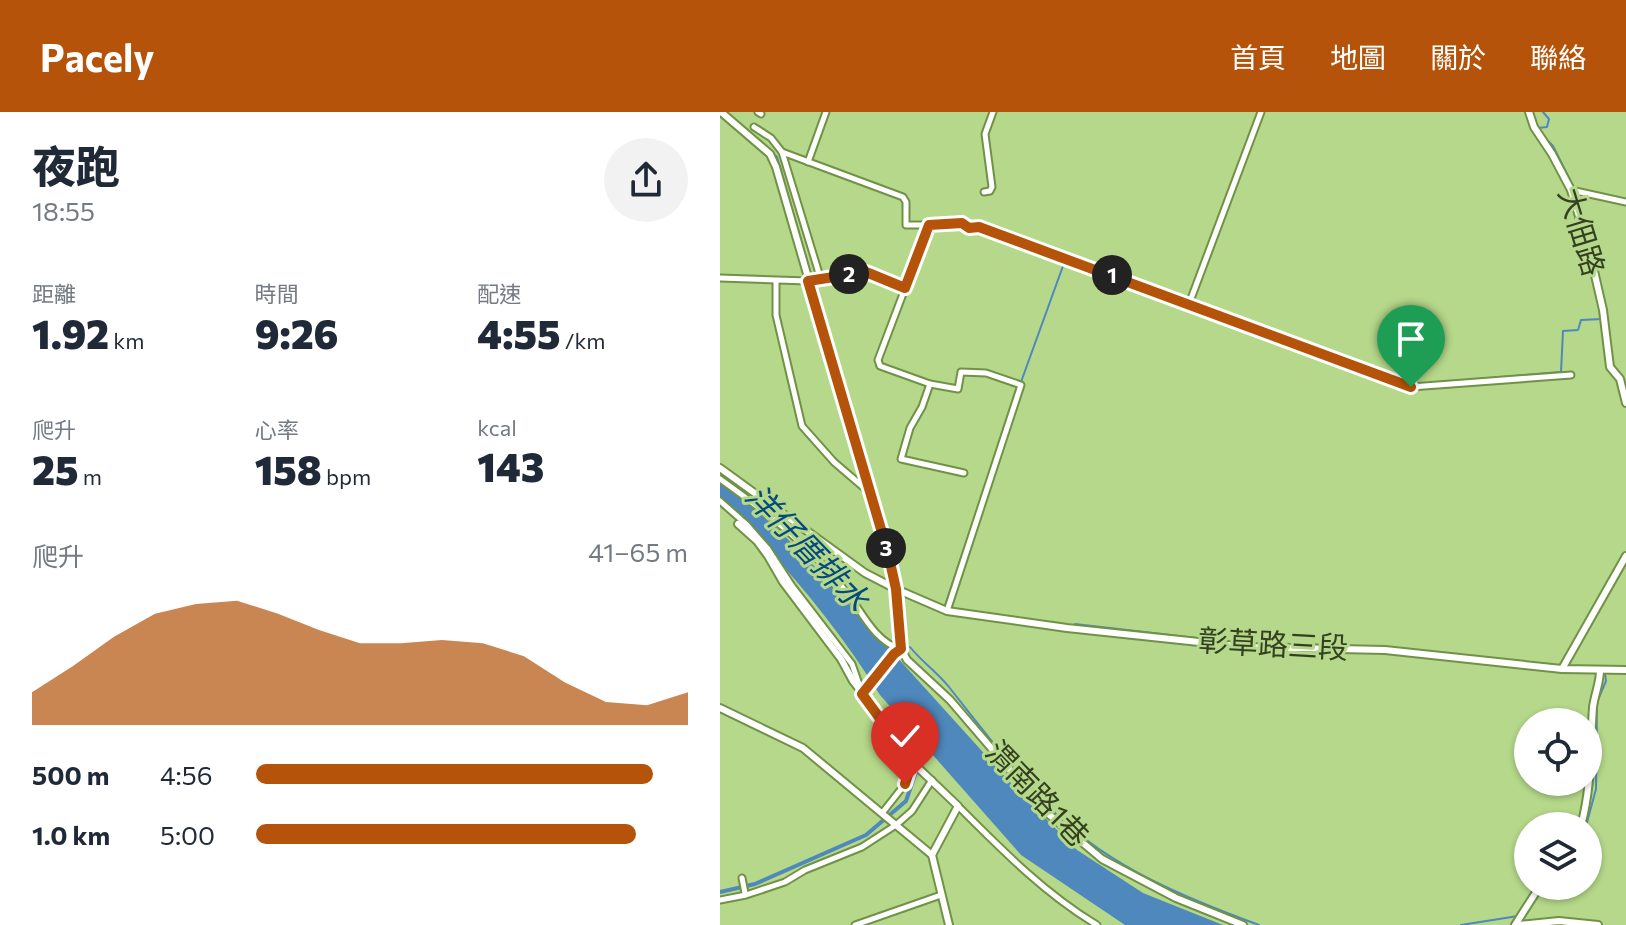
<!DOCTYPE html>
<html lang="zh-TW">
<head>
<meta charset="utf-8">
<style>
  body { margin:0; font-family:Commissioner,"Noto Sans TC",sans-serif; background:#f2f2f3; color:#1f2937; height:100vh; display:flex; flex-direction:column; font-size:30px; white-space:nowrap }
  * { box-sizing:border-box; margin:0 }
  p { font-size:26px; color:#747a83 }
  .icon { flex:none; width:44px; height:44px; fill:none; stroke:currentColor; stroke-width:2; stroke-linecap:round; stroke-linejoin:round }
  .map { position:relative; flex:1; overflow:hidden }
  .details { display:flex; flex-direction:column; background:#fff; width:720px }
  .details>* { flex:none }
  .fabs { position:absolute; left:794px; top:596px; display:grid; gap:16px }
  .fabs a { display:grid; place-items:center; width:88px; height:88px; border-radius:50%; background:#fff; box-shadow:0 2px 6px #0004; font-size:40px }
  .pin { position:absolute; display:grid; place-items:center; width:68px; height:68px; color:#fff; margin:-82px -34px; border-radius:50% 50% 50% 0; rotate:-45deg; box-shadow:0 0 8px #0007 }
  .pin .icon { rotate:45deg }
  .km { position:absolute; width:40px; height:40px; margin:-20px; border-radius:50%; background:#222; color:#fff; font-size:22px; line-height:40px; text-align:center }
  .round { display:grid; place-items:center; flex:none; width:84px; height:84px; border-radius:42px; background:#f2f2f3 }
  .head { display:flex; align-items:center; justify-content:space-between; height:136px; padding:0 32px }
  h1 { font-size:44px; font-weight:800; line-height:60px }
  .figures { display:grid; grid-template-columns:repeat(3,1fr); gap:12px; height:136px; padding:8px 32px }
  .figures div { display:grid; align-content:center }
  .figures b { font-size:40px; font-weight:800 }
  .figures small { font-size:22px; font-weight:400 }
  .figures p { font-size:22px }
  .chart { height:224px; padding:16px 32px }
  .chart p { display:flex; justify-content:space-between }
  .chart svg { width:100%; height:144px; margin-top:8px; fill:#b45309; opacity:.7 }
  ul { padding:0 32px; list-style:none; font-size:26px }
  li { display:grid; grid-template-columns:128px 96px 1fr; align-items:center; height:60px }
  li i { height:20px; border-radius:10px; background:#b45309 }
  header { display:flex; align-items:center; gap:48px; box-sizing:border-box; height:112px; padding:0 40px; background:#b45309; color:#fff }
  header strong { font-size:38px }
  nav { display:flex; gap:44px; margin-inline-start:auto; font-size:28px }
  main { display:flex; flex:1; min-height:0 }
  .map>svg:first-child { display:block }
  .water { fill:#4f88bd }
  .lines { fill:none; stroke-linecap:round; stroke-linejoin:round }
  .stream { stroke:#4f88bd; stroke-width:2 }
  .canal { stroke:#4f88bd; stroke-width:4 }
  .minor-casing { stroke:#719146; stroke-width:9 }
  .tertiary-casing { stroke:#719146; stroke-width:10 }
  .minor { stroke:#fff; stroke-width:5 }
  .tertiary { stroke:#fff; stroke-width:6 }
  .route-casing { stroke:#fff; stroke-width:16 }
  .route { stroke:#b45309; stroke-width:10 }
  .labels { text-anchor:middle; stroke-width:6; stroke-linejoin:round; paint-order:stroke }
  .street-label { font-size:30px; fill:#334121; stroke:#b5d88a }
  .water-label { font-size:32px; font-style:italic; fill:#064a7d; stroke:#b5d88a }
</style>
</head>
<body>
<header>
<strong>Pacely</strong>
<nav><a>首頁</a><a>地圖</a><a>關於</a><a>聯絡</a></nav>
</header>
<main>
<section class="details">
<div class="head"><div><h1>夜跑</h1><p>18:55</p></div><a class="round"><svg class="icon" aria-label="share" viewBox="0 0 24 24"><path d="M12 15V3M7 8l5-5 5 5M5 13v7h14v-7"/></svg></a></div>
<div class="figures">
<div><p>距離</p><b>1.92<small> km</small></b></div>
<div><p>時間</p><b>9:26</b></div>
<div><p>配速</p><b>4:55<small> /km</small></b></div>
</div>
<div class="figures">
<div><p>爬升</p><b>25<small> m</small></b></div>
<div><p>心率</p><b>158<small> bpm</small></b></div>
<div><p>kcal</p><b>143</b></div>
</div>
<div class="chart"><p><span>爬升</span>41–65 m</p>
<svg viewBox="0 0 160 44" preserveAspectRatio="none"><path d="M0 44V34L10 26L20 17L30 10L40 7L50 6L60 10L70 15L80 19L90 19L100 18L110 19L120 23L130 31L140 37L150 38L160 34V44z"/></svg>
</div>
<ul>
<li><b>500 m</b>4:56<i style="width:92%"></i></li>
<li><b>1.0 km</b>5:00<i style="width:88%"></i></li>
</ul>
</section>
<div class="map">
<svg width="906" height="813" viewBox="0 0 906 813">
  <rect width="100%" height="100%" fill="#b5d88a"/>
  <path class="water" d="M 0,368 L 38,397 L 99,459 L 299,680 L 357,738 L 423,781 L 503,813 L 405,813 L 301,743 L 160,583 C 116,512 60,446 0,388 Z"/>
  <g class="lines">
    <g class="stream">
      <path d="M 821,20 L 818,16 L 827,15 L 829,7 L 823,0"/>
      <path d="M 824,25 L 833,34 L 853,74"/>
      <path d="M 53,41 L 57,45 L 158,395"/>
      <path d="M 850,80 L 849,85 L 865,135"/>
      <path d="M 473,191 L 690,271 L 698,272 L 841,260 L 843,219 L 858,218 L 861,208 L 882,207"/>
      <path d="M 301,270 L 343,154 L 351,143 L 467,188"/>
      <path d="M 225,494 L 275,344"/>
      <path d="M 355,512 L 485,527"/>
      <path d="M 190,535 C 202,550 217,560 229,575 C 263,618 297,663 336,702 C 391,756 468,787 539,813"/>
      <path d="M 866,714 L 876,677 L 877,590 L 886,569 L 885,561"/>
      <path d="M 812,792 L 825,774"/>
      <path d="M 741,813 L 798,804"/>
    </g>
    <path class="canal" d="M 0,780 L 35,772 L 146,723 L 186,689 L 197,657 L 200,623"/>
    <g class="minor-casing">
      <g id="minor">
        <path d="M 38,0 L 41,2"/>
        <path d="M 34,15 L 51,26 L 62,40 L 183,85 L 186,90 L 186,113 L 209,113"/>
        <path d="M 62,40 L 101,168"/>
        <path d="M 88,50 L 106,0"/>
        <path d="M 851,78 L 906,90"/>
        <path d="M 264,80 L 270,79 L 272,75 L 265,22 L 273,0"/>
        <path d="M 0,166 L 88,169 L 146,160 L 185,176"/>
        <path d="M 56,169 L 56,203 L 82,314 L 114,350 L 149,380"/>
        <path d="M 469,192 L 541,0"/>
        <path d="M 210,272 L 202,295 L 190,316 L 181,347 L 244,361"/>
        <path d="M 0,367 C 49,402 97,439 133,489 C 146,508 158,530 180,537"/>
        <path d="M 0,389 L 26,412 L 48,437 L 72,474 L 132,552 L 140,575"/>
        <path d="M 227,499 L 301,273 L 266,261 L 241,260 L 238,277 L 210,272 L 160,254 L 158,248 L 209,113 L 242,111 L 249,116 L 259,115 L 691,275 L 851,263"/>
        <path d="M 238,694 C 281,737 324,781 377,813"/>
        <path d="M 163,700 L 185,672 L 192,650"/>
        <path d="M 22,766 L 25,781"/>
        <path d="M 0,788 L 26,783 L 65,770 L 85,758 L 142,735 L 176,713 L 192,699 L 212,668"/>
        <path d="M 135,813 L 221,783"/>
      </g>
    </g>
    <g class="tertiary-casing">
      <g id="tertiary">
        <path d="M 1,0 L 50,42 L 56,55 L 168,441 L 176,477 L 181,537 L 187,548 L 230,588 L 326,700 L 382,747 L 456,786 L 523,813"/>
        <path d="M 809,0 L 814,15 L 832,42 L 851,78 L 869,137 L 883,198 L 890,255 L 900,267 L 906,291"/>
        <path d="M 0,356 L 145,461 L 176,477 L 227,499 L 347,516 L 526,535 L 665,538 L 842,557 L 906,558"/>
        <path d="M 18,412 L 37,429 L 48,444 L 63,470 L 121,547 L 133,569 L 177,626 L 192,650 L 238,694 L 212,743 L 229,813"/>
        <path d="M 842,557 L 906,444"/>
        <path d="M 142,582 L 174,542 L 181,537"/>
        <path d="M 0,596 L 83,636 L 212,743"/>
        <path d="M 861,714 C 872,673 870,636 873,595 C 875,581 880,571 880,558"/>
        <path d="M 795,813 L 820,774"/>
        <path d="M 798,813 L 839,809 L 878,813"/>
      </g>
    </g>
    <use href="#minor" class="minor"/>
    <use href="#tertiary" class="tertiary"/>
  </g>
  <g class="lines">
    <g class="route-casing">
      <path id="route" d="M 185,672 L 192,650 L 142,582 L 174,542 L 181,537 L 176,477 L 168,441 L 88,169 L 146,160 L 185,176 L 209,113 L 242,111 L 249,116 L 259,115 L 691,275"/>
    </g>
    <use href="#route" class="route"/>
  </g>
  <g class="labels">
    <g class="street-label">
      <text transform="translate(861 120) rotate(73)" y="10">大佃路</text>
      <text transform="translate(553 533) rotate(3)" y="10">彰草路三段</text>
      <text transform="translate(317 682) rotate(46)" y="10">渭南路1巷</text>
    </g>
    <g class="water-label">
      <text transform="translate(87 436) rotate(46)" y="11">洋仔厝排水</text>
    </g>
  </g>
</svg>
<div class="fabs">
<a><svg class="icon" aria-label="locate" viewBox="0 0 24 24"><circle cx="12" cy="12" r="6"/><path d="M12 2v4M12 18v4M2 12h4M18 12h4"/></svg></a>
<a><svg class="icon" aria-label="layers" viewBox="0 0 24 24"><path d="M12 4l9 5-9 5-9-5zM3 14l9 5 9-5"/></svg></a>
</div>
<div class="pin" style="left:691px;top:275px;background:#1e9e55"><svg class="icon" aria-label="arrive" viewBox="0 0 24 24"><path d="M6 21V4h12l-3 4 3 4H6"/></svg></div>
<div class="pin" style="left:185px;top:672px;background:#d93025"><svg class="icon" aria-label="check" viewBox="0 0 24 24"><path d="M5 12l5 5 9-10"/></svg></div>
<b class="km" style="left:392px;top:163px">1</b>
<b class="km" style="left:129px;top:162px">2</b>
<b class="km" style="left:166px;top:436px">3</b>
</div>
</main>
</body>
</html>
